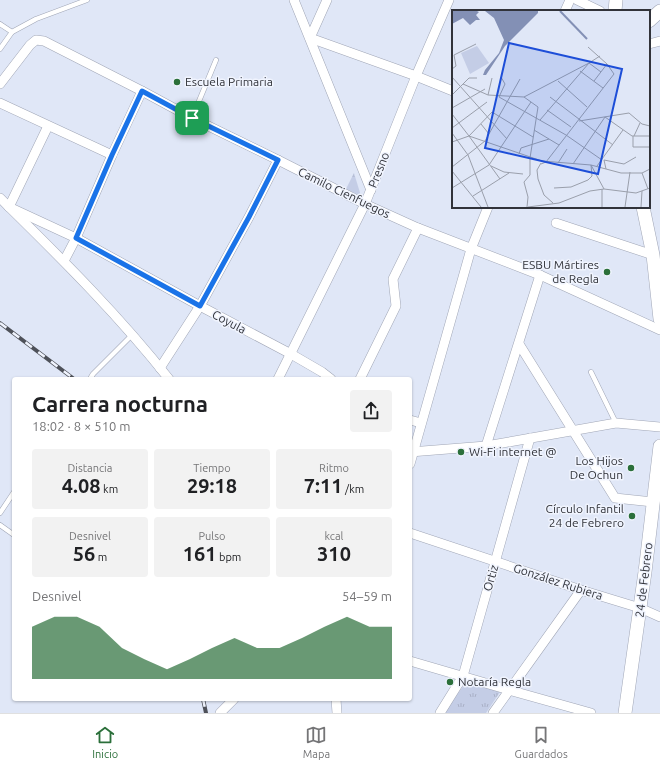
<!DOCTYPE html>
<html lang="es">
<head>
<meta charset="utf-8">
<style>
  body { margin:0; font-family:Ubuntu,sans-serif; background:#f2f2f2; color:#202124; height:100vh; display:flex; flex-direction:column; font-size:15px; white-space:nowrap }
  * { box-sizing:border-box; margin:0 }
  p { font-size:13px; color:#757577 }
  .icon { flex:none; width:22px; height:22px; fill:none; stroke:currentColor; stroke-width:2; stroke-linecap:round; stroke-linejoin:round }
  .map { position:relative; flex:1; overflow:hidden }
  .sheet { position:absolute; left:12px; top:377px; width:400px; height:324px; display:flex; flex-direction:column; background:#fff; border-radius:4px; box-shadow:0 1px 3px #0004 }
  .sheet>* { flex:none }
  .pin { position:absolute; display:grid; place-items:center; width:34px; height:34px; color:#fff; margin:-17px; border-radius:8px; box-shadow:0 2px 6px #0006 }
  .round { display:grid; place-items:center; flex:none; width:42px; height:42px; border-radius:4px; background:#f2f2f2 }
  .overview { display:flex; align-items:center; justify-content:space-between; height:68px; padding:0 20px }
  h1 { font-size:22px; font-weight:700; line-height:30px }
  .figures { display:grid; grid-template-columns:repeat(3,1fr); gap:6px; height:68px; padding:4px 20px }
  .figures div { display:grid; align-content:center; border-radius:4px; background:#f2f2f2; text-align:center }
  .figures b { font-size:20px; font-weight:700 }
  .figures small { font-size:11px; font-weight:400 }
  .figures p { font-size:11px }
  .chart { height:112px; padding:8px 20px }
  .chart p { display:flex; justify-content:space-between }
  .chart svg { width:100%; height:72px; margin-top:4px; fill:#2b6f3a; opacity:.7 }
  .tab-bar { display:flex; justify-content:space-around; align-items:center; height:56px; border-top:1px solid #e0e0e0; background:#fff; font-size:11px; color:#757577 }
  .tab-bar a { display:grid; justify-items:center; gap:2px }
  .tab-bar .current { color:#2b6f3a }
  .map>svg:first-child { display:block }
  .park { fill:url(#park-tufts) }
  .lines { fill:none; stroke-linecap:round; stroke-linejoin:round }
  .lane-casing { stroke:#a0a6b6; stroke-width:5.5 }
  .street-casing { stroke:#a0a6b6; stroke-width:10 }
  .secondary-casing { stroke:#a0a6b6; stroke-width:14 }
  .lane { stroke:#fff; stroke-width:4.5 }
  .street { stroke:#fff; stroke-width:9 }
  .secondary { stroke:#fff; stroke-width:13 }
  .rail-casing { stroke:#4e5159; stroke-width:4 }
  .rail { stroke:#f0f4fe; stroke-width:2.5; stroke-dasharray:8; stroke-linecap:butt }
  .route-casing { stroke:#fff; stroke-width:8 }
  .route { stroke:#1a73e8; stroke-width:5 }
  .poi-dot { fill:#2b6f3a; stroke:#f0f4fe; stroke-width:1.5 }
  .labels { text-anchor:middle; stroke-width:3; stroke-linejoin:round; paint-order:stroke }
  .poi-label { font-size:12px; fill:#31333a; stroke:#f0f4fe; text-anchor:start }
  .street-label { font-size:12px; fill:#31333a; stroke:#f0f4fe }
  .inset-river { fill:none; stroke:#8390b5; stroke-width:2 }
  .inset-road { fill:none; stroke:#9a9fab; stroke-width:1 }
  .view { fill:#1d4ed8; fill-opacity:0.15; stroke:#1d4ed8; stroke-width:2 }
  .inset-edge { fill:none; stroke:#31333a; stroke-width:2 }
</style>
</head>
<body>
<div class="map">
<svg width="660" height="713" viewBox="0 0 660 713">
  <defs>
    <pattern id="park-tufts" width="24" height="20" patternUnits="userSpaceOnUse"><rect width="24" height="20" fill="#c4cde6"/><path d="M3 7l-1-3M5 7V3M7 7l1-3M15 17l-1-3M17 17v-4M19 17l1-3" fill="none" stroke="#a9b0c6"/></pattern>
  </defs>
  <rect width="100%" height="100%" fill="#e0e7f7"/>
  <g class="park">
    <path d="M 354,173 L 361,196 L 346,189 Z"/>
    <path d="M 466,682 L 500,692 L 486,713 L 444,713 Z"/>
  </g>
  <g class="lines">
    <g class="lane-casing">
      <g id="lane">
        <path d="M 0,24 L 12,32"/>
        <path d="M 0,49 L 12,32 L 36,19 L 87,0"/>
        <path d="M 192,118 L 216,60"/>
        <path d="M 591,372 L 616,423"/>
        <path d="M 90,379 L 93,374 L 133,334"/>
        <path d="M 0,513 L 14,492"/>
        <path d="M 0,525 L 14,535"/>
      </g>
    </g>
    <g class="street-casing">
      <g id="street">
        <path d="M 294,0 L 371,190"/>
        <path d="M 577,0 L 600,11"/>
        <path d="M 565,11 L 570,0"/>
        <path d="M 310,38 L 416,76 L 453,91"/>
        <path d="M 310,38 L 327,0"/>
        <path d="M 649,44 L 660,41"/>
        <path d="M 0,84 L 30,45 L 36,40 L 44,41 L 142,91 L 192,118 L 278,160 L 365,204 L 418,228 L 540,275 L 660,330"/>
        <path d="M 0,103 L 112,155"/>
        <path d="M 48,126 L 9,207 C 65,262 120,317 169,379"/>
        <path d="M 0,198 L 9,207 L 76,238 L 200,306 L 291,354 L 322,372 L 331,379"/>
        <path d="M 556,223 L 653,255"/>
        <path d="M 64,261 L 76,238 L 112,155 L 142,91"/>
        <path d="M 519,344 L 615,498 L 653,502"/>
        <path d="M 160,368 L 200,306 L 249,217 L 278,160"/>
        <path d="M 278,379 L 365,204 L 416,76 L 449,0"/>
        <path d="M 360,379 L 396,306 L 393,279 L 418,228"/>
        <path d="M 410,420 L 421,423"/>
        <path d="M 486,446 L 540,275"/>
        <path d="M 410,452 L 486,446 L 616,423 L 660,427"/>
        <path d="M 410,464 L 471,249 L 488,207"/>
        <path d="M 410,533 L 581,590 L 640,608 L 660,617"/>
        <path d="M 410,661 L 509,690 L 591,713"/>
        <path d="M 336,699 L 337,713"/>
        <path d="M 220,713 L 234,699"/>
        <path d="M 440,713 L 463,676 L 530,438"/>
        <path d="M 493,713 L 581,590"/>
      </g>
    </g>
    <g class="secondary-casing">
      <g id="secondary">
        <path d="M 615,11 L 616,0"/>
        <path d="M 649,21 L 660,11"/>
        <path d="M 643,207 L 653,255 L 660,319"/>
        <path d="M 625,713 L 645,572 L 660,446"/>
      </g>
    </g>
    <use href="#lane" class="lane"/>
    <use href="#street" class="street"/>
    <use href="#secondary" class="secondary"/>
    <g class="rail-casing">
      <g id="rail">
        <path d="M 0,323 L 74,379"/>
        <path d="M 203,699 L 206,713"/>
      </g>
    </g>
    <use href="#rail" class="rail"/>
  </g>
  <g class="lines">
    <g class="route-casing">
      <path id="route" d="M 142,91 L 192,118 L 278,160 L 249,217 L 200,306 L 76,238 L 112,155 Z"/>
    </g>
    <use href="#route" class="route"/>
  </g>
  <g class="poi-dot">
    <circle cx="177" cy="82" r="4"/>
    <circle cx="607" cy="272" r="4"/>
    <circle cx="461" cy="452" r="4"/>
    <circle cx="631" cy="468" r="4"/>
    <circle cx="632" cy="516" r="4"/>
    <circle cx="450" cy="682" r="4"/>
  </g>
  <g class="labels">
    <g class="poi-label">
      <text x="185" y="86">Escuela Primaria</text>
      <text x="599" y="269" text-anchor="end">ESBU Mártires<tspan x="599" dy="14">de Regla</tspan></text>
      <text x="469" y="456">Wi-Fi internet @</text>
      <text x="623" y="465" text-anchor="end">Los Hijos<tspan x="623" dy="14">De Ochun</tspan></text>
      <text x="624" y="513" text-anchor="end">Círculo Infantil<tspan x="624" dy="14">24 de Febrero</tspan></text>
      <text x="458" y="686">Notaría Regla</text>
    </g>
    <g class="street-label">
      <text transform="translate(379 170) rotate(-68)" y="4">Presno</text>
      <text transform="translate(344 193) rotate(26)" y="4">Camilo Cienfuegos</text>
      <text transform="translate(229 322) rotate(28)" y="4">Coyula</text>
      <text transform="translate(491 578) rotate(-74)" y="4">Ortiz</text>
      <text transform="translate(644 580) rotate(-83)" y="4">24 de Febrero</text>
      <text transform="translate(558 582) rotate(18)" y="4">González Rubiera</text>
    </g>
  </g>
  <g transform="translate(452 10)">
    <rect width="198" height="198" fill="#e0e7f7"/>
    <path d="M 25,36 L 37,53 L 18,64 L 9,43 Z" fill="#c4cde6"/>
    <path d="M 0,1 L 25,1 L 27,2 L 24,5 L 28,10 L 24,10 L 18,15 L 11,8 L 0,14 ZM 33,1 L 86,1 L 86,3 L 53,36 L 34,65 L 31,65 L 33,60 L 47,43 L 52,30 L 42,8 Z" fill="#8390b5"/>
    <path class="inset-river" d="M 108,1 L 135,29"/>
    <path class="inset-road" d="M 0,59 L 4,56 L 2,45 L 24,34M 128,61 L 151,78M 0,67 L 55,129M 49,67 L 53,74 L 47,87 L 114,125 L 150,150M 106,71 L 135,97M 142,71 L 155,54M 11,74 L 36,85 L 72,87 L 86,97 L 78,148M 0,85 L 17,68 L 25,68M 36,85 L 40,68M 72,87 L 137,53 L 149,62M 98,87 L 161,135M 0,98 L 33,79M 95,100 L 119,117M 0,104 L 17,126M 153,107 L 180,126 L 198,126M 88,110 L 137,53 L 148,46M 127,111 L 177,103 L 190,114 L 198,116M 29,114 L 37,124M 0,118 L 35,92M 82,120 L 107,135M 0,123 L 16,145 L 36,197M 17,126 L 90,151 L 139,155 L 152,179 L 184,183 L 198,178M 181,126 L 181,137 L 198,137M 182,126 L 188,113M 0,132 L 17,126M 67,144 L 69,138 L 97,129M 89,153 L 85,160 L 86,169 L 92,185 L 101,193M 106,153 L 115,139M 89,154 L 94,152 L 162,64 L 155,54 L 136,37M 121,154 L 153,107M 39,156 L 52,162 L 71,164M 145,156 L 171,120M 0,157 L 33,131 L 68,69M 154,159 L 152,150 L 172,154 L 184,147M 0,161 L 29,197M 190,163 L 196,179M 48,169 L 17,126 L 40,102 L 81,127M 0,178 L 37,155 L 79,92M 102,178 L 119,177 L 136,170 L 140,166 L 139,155 L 169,163 L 190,163 L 198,159M 21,186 L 57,163M 75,197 L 76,187 L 72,172 L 78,165 L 78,148M 76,197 L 107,193 L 138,181 L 152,179M 150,197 L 150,179M 173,197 L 178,162M 189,197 L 190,181"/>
    <path class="view" d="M 57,33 L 170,59 L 146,164 L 33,138 Z"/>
    <rect width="198" height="198" class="inset-edge"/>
  </g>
</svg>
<div class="pin" style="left:192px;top:118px;background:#1e9e55"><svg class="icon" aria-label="arrive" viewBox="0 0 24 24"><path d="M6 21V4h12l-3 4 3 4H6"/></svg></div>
<section class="sheet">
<div class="overview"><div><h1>Carrera nocturna</h1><p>18:02 · 8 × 510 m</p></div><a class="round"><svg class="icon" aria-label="share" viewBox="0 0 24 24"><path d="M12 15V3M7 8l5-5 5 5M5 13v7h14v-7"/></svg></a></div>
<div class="figures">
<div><p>Distancia</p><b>4.08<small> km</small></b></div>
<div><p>Tiempo</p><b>29:18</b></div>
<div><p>Ritmo</p><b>7:11<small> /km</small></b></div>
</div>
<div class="figures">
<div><p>Desnivel</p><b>56<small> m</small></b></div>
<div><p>Pulso</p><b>161<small> bpm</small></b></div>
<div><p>kcal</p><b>310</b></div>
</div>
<div class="chart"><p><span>Desnivel</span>54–59 m</p>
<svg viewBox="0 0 160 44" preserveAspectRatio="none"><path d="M0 44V12L10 6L20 6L30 12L40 25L50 32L60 38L70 32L80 25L90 19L100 25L110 25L120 19L130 12L140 6L150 12L160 12V44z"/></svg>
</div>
</section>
</div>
<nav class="tab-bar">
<a class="current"><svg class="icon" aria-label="home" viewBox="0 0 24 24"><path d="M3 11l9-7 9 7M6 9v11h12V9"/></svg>Inicio</a>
<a><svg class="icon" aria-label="map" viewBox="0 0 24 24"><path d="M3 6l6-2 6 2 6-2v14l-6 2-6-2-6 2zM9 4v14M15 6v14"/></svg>Mapa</a>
<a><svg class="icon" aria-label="saved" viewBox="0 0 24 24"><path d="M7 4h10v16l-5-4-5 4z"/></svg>Guardados</a>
</nav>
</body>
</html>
